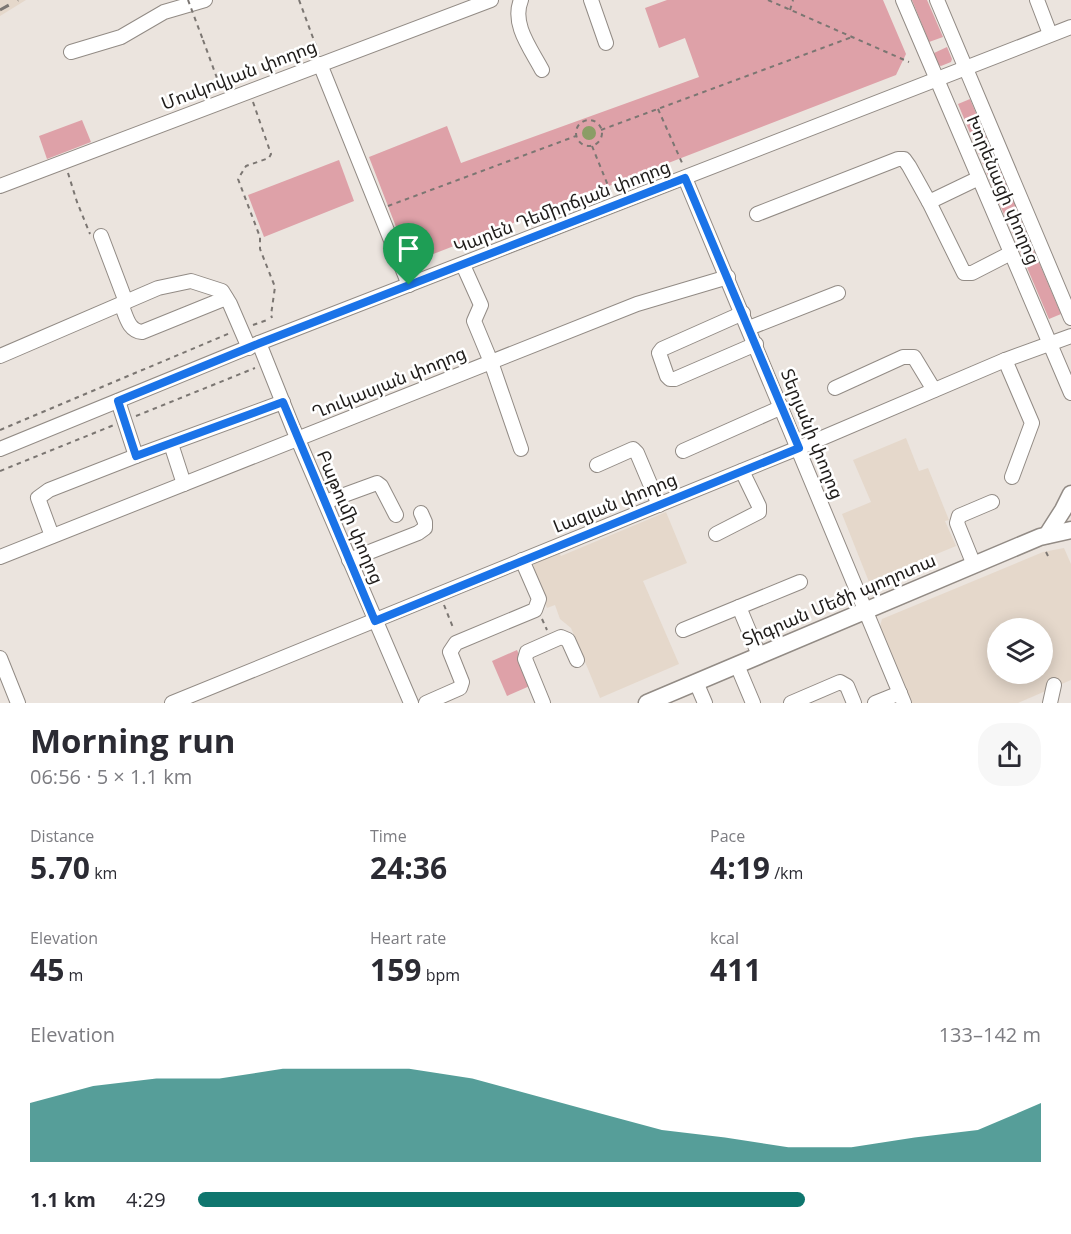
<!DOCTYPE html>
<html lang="en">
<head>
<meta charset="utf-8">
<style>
  body { margin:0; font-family:"Open Sans","Noto Sans Armenian",sans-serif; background:#f7f7f7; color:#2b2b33; height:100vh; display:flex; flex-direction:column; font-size:22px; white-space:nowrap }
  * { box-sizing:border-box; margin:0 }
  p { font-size:20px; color:#7c7c81 }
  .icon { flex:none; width:33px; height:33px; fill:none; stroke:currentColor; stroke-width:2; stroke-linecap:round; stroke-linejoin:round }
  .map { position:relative; height:703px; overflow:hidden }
  .details { display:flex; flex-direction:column; background:#fff; flex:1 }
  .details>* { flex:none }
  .controls { position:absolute; left:987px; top:618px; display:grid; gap:12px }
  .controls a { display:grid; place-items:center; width:66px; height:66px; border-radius:50%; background:#fff; box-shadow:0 3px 15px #0003; font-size:30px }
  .pin { position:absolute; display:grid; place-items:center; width:51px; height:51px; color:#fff; margin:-62px -26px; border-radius:50% 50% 50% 0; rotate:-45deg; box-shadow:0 0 6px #0007 }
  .pin .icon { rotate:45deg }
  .round { display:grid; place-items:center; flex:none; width:63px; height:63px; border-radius:24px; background:#f7f7f7 }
  .overview { display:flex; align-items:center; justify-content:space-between; height:102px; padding:0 30px }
  h1 { font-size:33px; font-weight:700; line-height:45px }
  .figures { display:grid; grid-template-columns:repeat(3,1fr); gap:9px; height:102px; padding:6px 30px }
  .figures div { display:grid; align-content:center }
  .figures b { font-size:30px; font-weight:700 }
  .figures small { font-size:16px; font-weight:400 }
  .figures p { font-size:16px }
  .chart { height:168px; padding:12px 30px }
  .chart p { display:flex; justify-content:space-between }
  .chart svg { width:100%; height:108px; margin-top:6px; fill:#0f766e; opacity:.7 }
  ul { padding:0 30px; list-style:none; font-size:20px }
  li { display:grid; grid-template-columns:96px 72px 1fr; align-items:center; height:45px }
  li i { height:15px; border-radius:8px; background:#0f766e }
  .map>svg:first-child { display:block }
  .built { fill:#e5d8cb; fill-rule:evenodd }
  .green { fill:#dea1a8 }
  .water { fill:#8b9d66 }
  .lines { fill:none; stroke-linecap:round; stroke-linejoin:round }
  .minor-casing { stroke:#928b85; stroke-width:16 }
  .major-casing { stroke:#928b85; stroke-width:19 }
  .path { stroke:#7b7672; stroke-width:2; stroke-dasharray:4.5 4.5; stroke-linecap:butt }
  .minor { stroke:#fff; stroke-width:14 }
  .major { stroke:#fff; stroke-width:16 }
  .rail { stroke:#7b7672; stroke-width:3; stroke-dasharray:10 10; stroke-linecap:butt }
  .path-bridge { stroke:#7b7672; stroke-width:2; stroke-dasharray:4.5 4.5; stroke-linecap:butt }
  .route-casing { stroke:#fff; stroke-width:12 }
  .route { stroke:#1a73e8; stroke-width:8 }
  .labels { text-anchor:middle; stroke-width:5; stroke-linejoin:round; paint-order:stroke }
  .street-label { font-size:18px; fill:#1f1c1a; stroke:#fff }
</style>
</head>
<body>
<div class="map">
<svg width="1071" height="703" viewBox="0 0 1071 703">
  <rect width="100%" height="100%" fill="#ebe4de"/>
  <g class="built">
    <path d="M 0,0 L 26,0 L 0,16 Z"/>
    <path d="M 906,438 L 919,471 L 928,468 L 949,520 L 945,521 L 956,546 L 869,582 L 842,514 L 871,502 L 853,460 Z"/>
    <path d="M 666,512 L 687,563 L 643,581 L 679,664 L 600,698 L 571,628 L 560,619 L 555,605 L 547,608 L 533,575 L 534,563 L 559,553 L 561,556 Z"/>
    <path d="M 1064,548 L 1071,564 L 1071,680 L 1018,703 L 911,703 L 879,630 L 882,619 L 1043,552 ZM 998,628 L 1042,628 L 1042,674 L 998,674 Z"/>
  </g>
  <g class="green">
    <path d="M 667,0 L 883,0 L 906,54 L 896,75 L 410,263 L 369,157 L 447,126 L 461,163 L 699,77 L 685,38 L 659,48 L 645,8 Z"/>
    <path d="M 912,0 L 927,0 L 943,37 L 929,42 Z"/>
    <path d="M 947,47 L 952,59 L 951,62 L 941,66 L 938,65 L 934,53 Z"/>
    <path d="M 970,99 L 1018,211 L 1005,217 L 958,104 Z"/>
    <path d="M 82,120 L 91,142 L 47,159 L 39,136 Z"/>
    <path d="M 339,160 L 354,201 L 264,237 L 248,195 Z"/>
    <path d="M 1020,218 L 1061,314 L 1049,319 L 1008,223 Z"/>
    <path d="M 517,650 L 532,685 L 507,696 L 492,661 Z"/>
  </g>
  <circle class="water" cx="589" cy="133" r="7"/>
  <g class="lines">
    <g class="minor-casing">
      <g id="minor">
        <path d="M 521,0 C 511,24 531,49 542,70"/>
        <path d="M 591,0 L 606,43"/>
        <path d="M 903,0 L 1071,393"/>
        <path d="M 937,0 L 1071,318"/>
        <path d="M 1037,0 L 1050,34"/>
        <path d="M 71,52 L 121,37 L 164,12 L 205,0"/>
        <path d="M 320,64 L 409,285"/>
        <path d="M 685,178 L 904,703"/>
        <path d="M 0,186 L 491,0"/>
        <path d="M 929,202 L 979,178"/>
        <path d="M 757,214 L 898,159 L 904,159 L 909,166 L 929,202 L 964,273 L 972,273 L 1011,253"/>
        <path d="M 101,236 L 126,302"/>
        <path d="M 463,265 L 481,305 L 474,321 L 491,362 L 521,449"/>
        <path d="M 121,304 C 126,315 128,331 142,332 L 226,298"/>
        <path d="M 743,313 L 662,349 L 659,353 L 667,376 L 670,379 L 675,379 L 756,344"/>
        <path d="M 749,328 L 838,293"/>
        <path d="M 259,343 L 293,428 L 411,703"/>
        <path d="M 0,356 L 158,288 L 191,281 L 222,291 L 230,304 L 249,348"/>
        <path d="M 1005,360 L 1032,423 L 1012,477"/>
        <path d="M 835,388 L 903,357 L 914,357 L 934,390"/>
        <path d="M 118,401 L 136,456 L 283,402"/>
        <path d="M 171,444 L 184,484"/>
        <path d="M 0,449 L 259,343 L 1071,27"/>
        <path d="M 683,451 L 782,407"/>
        <path d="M 597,465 L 633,449 L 637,453 L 659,505"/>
        <path d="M 325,502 L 377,483 L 381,486 L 396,515"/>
        <path d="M 716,534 L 759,512 L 759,506 L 742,471"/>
        <path d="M 52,536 L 38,498 L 49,490 L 136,456"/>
        <path d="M 0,557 L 637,304 L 728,277"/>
        <path d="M 349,560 L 418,533 L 425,528 L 425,522 L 421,513"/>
        <path d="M 974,565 L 957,523 L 959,516 L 992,502"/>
        <path d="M 739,607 L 759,655"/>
        <path d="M 683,630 L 800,582"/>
        <path d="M 0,658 L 18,703"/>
        <path d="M 737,665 L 753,703"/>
        <path d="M 696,682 L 705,703"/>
        <path d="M 172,703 L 808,444 L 1005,360 L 1071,336"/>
        <path d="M 426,703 L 460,688 L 462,682 L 450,652 L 456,643 L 535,610 L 539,599 L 522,560"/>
        <path d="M 543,703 L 525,659 L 527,652 L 561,637 L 568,640 L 577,660"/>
        <path d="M 791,703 L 840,682 L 847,686 L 854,703"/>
        <path d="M 875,703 L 900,693"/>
        <path d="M 1050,703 L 1054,685"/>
      </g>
    </g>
    <g class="major-casing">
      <g id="major">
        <path d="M 1047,535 L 1063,510 L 1071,494"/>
        <path d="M 647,703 L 1040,537 L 1071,530"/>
      </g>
    </g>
    <g class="path">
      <path d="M 299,0 L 319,54"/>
      <path d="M 768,0 L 909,62"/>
      <path d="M 790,10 L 793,0"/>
      <path d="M 203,40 L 221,89"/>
      <path d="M 253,102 L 271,154 L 269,158 L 246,166 L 238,179 L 260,237 L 260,249 L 275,287 L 271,315 L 272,318"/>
      <path d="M 658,109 L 683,165"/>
      <circle cx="589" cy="133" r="13"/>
      <path d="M 601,130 L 852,37"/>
      <path d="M 592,146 L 611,193"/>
      <path d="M 68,173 L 77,202 L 90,234"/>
      <path d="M 388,206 L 576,136"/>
      <path d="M 253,325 L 267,320"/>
      <path d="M 136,416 L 255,368"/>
      <path d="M 0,430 L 230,333"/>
      <path d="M 0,471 L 114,425"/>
      <path d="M 1046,552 L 1048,556"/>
      <path d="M 444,605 L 454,630"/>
      <path d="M 542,619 L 547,630"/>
    </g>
    <use href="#minor" class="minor"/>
    <use href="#major" class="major"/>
    <path class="rail" d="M 0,10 L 18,0"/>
    <path class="path-bridge" d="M 188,0 L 203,40"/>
  </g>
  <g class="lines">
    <g class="route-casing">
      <path id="route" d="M 685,178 L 799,448 L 375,621 L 283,402 L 136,456 L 118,401 L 260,343 Z"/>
    </g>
    <use href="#route" class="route"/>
  </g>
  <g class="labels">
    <g class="street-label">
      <text transform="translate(239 75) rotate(-21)" y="6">Մոսկովյան փողոց</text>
      <text transform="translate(1003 190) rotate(67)" y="6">Խորենացի փողոց</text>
      <text transform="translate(562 207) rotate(-21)" y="6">Կարեն Դեմիրճյան փողոց</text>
      <text transform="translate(389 383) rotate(-22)" y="6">Ղուկասյան փողոց</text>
      <text transform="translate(812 434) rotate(68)" y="6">Տերյանի փողոց</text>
      <text transform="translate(615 503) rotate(-22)" y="6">Լազյան փողոց</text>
      <text transform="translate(350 517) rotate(67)" y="6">Բաթումի փողոց</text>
      <text transform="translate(839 600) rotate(-23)" y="6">Տիգրան Մեծի պողոտա</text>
    </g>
  </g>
</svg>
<div class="controls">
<a><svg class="icon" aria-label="layers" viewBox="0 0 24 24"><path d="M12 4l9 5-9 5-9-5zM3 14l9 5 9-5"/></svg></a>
</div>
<div class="pin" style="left:409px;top:285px;background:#1e9e55"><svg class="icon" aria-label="arrive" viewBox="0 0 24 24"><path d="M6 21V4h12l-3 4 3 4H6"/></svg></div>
</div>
<section class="details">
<div class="overview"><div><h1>Morning run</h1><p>06:56 · 5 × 1.1 km</p></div><a class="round"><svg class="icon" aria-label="share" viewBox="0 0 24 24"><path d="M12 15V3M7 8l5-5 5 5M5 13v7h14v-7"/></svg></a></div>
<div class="figures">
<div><p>Distance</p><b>5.70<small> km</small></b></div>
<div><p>Time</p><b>24:36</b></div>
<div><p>Pace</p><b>4:19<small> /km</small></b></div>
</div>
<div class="figures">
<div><p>Elevation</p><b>45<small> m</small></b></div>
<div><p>Heart rate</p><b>159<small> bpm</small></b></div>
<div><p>kcal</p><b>411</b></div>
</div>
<div class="chart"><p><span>Elevation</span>133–142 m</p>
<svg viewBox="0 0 160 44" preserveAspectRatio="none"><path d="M0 44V20L10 13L20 10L30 10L40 6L50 6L60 6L70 10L80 17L90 24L100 31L110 34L120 38L130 38L140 34L150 31L160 20V44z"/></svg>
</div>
<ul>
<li><b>1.1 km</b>4:29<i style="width:72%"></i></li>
</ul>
</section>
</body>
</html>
